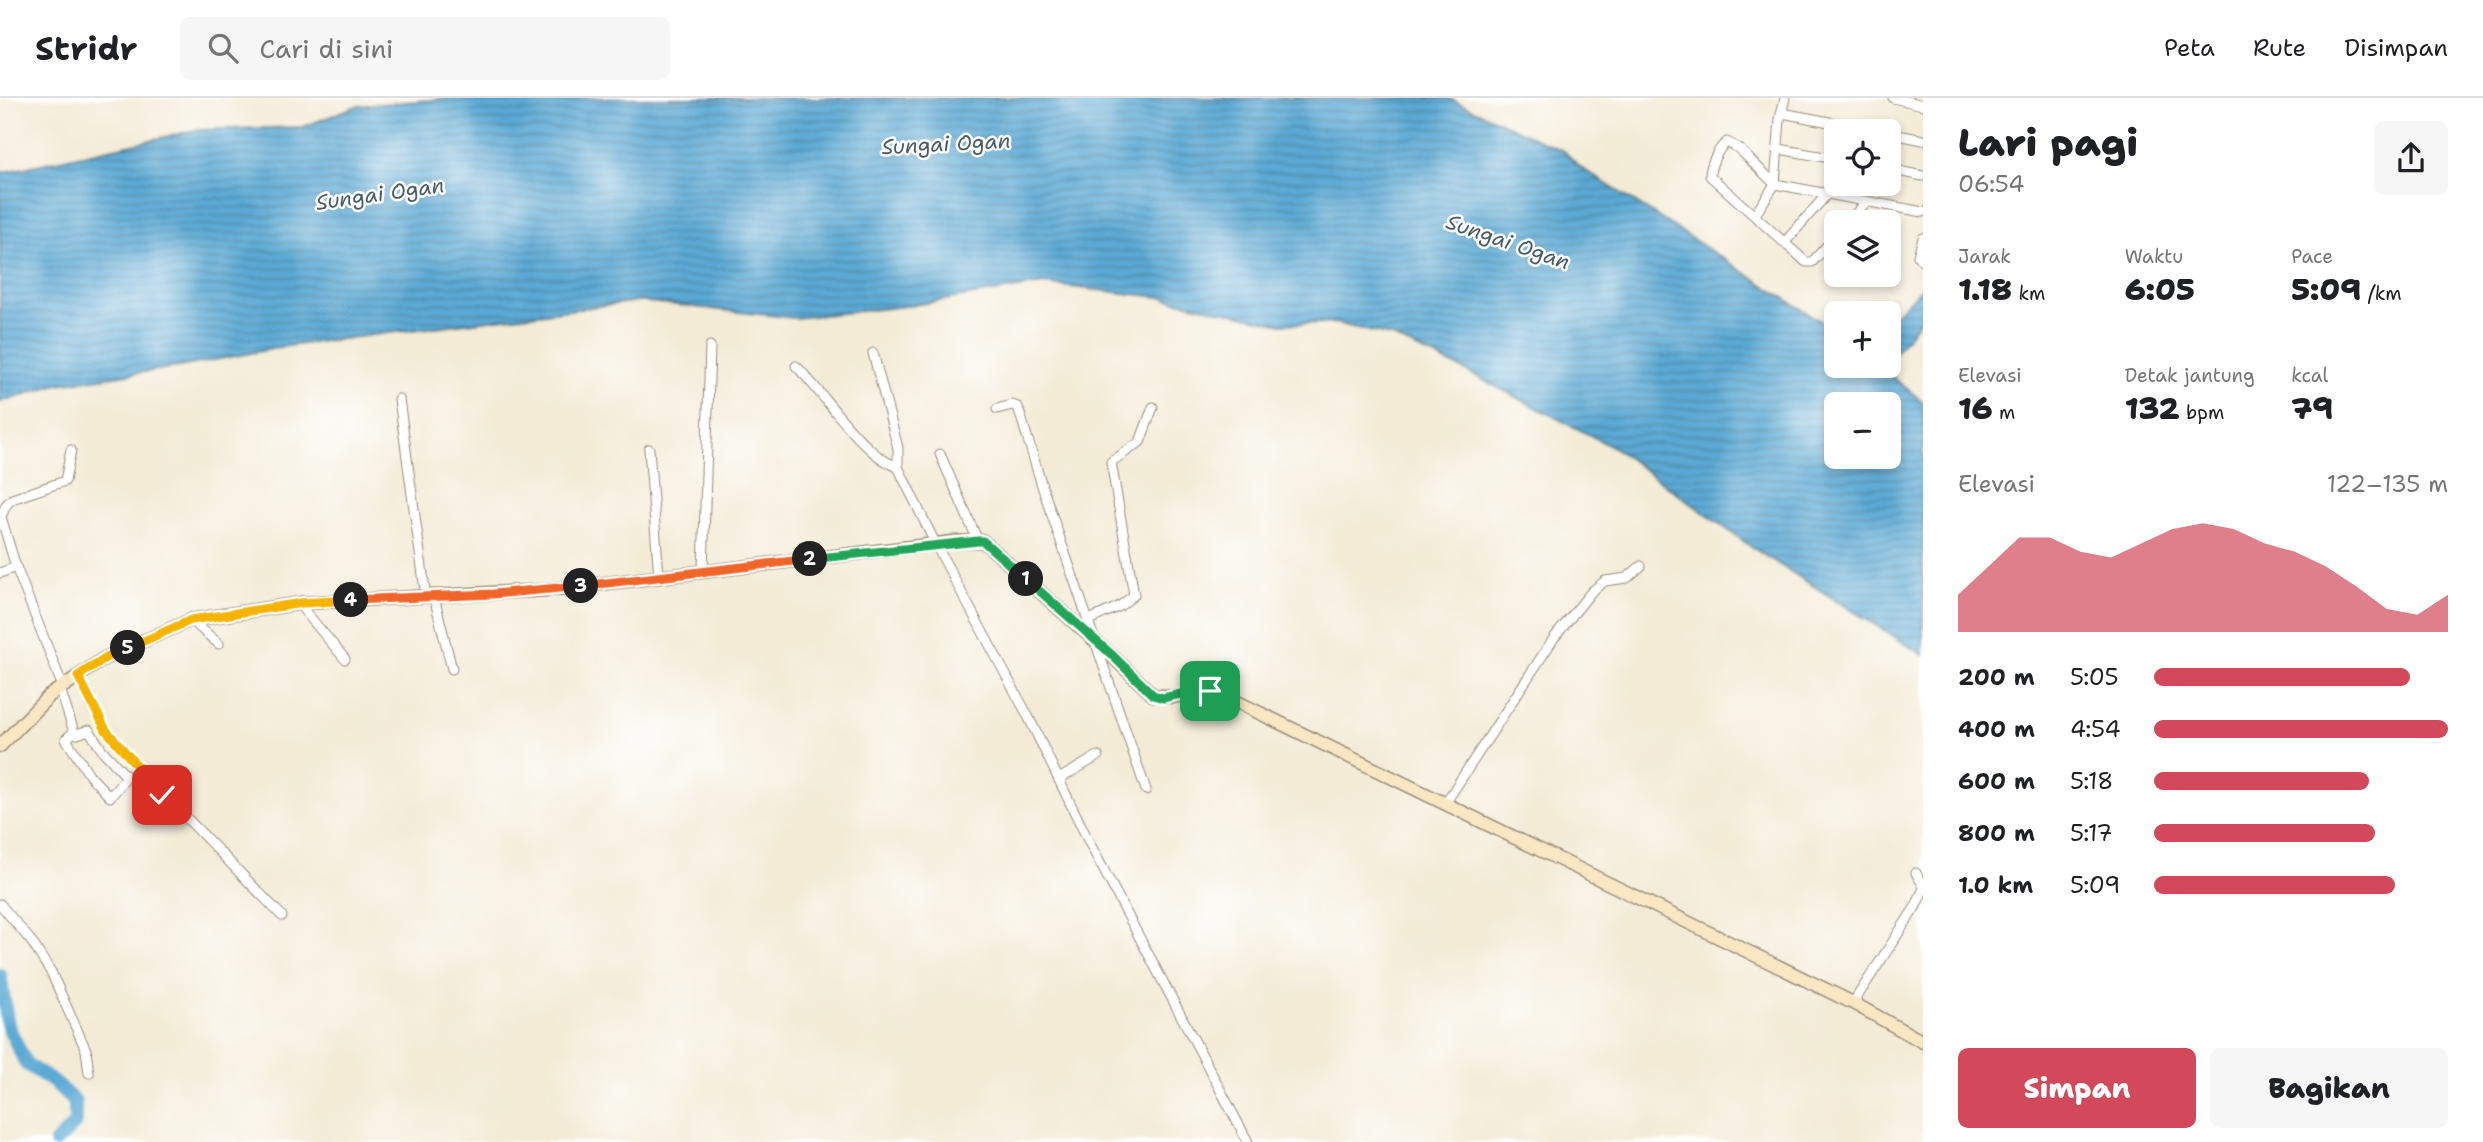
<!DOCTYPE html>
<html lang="id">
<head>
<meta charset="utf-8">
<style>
  body { margin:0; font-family:"Shantell Sans",sans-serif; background:#f6f6f6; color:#202124; height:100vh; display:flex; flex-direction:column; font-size:26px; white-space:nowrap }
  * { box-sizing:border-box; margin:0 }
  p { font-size:23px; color:#757577 }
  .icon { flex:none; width:38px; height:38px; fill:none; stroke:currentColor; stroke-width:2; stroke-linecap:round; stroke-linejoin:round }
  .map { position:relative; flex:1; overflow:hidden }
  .drawer { display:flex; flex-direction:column; background:#fff; width:560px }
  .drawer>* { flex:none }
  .buttons { position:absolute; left:1824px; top:21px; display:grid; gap:14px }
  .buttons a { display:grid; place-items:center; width:77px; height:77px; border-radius:10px; background:#fff; box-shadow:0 4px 10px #0003; font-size:35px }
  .pin { position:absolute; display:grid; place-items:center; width:60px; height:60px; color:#fff; margin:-30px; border-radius:14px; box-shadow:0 4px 10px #0006 }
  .km { position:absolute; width:35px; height:35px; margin:-18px; border-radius:50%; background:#222; color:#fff; font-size:19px; line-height:35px; text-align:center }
  .round { display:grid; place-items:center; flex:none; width:74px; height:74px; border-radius:10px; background:#f6f6f6 }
  .summary { display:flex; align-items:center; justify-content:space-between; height:119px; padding:0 35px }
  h1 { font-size:38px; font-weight:800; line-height:52px }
  .metrics { display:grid; grid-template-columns:repeat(3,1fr); gap:10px; height:119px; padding:7px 35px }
  .metrics div { display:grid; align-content:center }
  .metrics b { font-size:30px; font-weight:800 }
  .metrics small { font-size:19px; font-weight:400 }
  .metrics p { font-size:19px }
  .chart { height:196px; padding:14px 35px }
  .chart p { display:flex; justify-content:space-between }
  .chart svg { width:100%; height:126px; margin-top:7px; fill:#d1495b; opacity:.7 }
  .cta { display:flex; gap:14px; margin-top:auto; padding:14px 35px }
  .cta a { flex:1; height:80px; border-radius:10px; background:#d1495b; color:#fff; font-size:28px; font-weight:800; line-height:80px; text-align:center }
  .cta a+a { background:#f6f6f6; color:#202124 }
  ul { padding:0 35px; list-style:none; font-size:23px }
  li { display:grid; grid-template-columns:112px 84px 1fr; align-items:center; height:52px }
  li i { height:18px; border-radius:9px; background:#d1495b }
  header { display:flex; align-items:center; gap:42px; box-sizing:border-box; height:98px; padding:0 35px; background:#fff; border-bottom:2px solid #e0e0e0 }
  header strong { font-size:33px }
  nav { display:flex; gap:38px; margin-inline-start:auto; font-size:24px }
  .search { width:490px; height:63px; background:#f6f6f6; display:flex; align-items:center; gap:18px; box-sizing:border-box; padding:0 24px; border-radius:10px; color:#757577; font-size:26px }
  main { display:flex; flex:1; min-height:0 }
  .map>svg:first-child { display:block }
  .water { fill:url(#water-rules); stroke:#4b6a79; stroke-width:2; fill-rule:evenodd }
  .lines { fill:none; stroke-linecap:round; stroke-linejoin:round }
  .river { stroke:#5ba9d4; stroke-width:14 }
  .street-casing { stroke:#978a7a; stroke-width:11 }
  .secondary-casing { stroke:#978a7a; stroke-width:15 }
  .street { stroke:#fff; stroke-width:9 }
  .secondary { stroke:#f9e7c3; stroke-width:12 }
  .split-1-casing { stroke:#fff; stroke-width:14 }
  .split-2-casing { stroke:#fff; stroke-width:14 }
  .split-3-casing { stroke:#fff; stroke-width:14 }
  .split-4-casing { stroke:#fff; stroke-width:14 }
  .split-5-casing { stroke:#fff; stroke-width:14 }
  .split-6-casing { stroke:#fff; stroke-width:14 }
  .split-1 { stroke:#22a559; stroke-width:9 }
  .split-2 { stroke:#22a559; stroke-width:9 }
  .split-3 { stroke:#f0652b; stroke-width:9 }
  .split-4 { stroke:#f0652b; stroke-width:9 }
  .split-5 { stroke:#f5b400; stroke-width:9 }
  .split-6 { stroke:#f5b400; stroke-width:9 }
  .labels { text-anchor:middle; stroke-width:5; stroke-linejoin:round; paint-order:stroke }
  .water-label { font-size:21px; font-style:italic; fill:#485d67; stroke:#fff }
</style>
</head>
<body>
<header>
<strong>Stridr</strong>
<div class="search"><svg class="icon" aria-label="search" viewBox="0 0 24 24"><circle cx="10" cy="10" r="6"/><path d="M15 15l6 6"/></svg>Cari di sini</div>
<nav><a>Peta</a><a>Rute</a><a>Disimpan</a></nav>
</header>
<main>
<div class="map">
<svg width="1923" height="1044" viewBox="0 0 1923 1044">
  <defs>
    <pattern id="water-rules" width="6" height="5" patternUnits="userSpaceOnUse" patternTransform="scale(1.75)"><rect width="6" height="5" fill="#5ba9d4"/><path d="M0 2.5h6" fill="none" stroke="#4c8aab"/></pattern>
  </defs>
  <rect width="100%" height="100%" fill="#fff"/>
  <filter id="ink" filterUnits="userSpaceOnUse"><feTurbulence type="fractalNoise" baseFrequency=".0143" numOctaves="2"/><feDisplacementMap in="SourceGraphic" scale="14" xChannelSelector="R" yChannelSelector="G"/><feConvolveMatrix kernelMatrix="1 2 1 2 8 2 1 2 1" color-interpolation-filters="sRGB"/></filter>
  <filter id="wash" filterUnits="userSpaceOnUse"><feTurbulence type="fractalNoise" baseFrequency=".00686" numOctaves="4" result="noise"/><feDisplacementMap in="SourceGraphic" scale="28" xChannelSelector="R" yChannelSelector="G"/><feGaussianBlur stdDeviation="1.57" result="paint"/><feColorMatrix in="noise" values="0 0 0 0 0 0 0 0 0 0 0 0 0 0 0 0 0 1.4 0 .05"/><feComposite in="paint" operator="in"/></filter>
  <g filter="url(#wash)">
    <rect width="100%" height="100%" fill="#f3ebd6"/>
    <g class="water">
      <path d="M 453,0 L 1448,0 L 1564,53 L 1580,69 L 1836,233 L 1836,268 L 1885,268 L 1883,271 L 1923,304 L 1923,557 L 1753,450 L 1613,349 L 1460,270 L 1390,238 L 1335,225 L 1281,226 L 1160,199 L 1043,186 L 907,208 L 795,220 L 639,203 L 287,248 L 179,269 L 58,286 L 0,304 L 0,75 L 196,32 L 303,29 L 356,8 ZM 1836,306 L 1888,306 L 1888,359 L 1836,359 Z"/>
      <path d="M 1923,189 L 1923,218 L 1888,264 L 1888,223 Z"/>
    </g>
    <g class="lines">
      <path class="river" d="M 0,877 L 8,928 L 26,966 L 55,985 L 75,1004 L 75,1026 L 56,1044"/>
    </g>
  </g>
  <g filter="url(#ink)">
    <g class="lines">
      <g class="street-casing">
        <g id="street">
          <path d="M 1785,0 L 1780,21 L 1775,86 L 1923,114"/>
          <path d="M 1893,0 L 1923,7"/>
          <path d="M 1782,15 L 1877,33"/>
          <path d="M 1888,35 L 1923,42"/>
          <path d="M 1779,51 L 1836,61"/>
          <path d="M 1888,71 L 1923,78"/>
          <path d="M 1755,117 L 1775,86 L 1738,50 L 1727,44 C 1718,50 1710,67 1710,78 L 1806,164 L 1812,164 L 1836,138"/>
          <path d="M 1848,124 L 1867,103"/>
          <path d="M 1923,140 L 1918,158 L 1923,164"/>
          <path d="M 1785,144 L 1828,95"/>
          <path d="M 873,255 L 898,350 L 898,369 L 936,447 L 1028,618 L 1091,748 L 1248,1044"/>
          <path d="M 796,268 C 824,295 863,358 898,369"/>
          <path d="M 399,301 L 426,499"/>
          <path d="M 997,311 L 1012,307 L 1018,309 L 1043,391 L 1146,692"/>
          <path d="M 649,351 L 659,478"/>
          <path d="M 940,356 L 978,443"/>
          <path d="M 703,473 L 710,248"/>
          <path d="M 0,475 L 16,469"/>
          <path d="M 434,499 L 452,571"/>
          <path d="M 298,505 L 345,561"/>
          <path d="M 191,522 L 219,546"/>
          <path d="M 1089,522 L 1120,508 L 1134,497 L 1111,364 L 1140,344 L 1153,309"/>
          <path d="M 78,578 L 106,632 L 140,672 L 282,818"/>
          <path d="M 63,589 L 16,469 L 1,419 L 6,407 L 12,401 L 65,383 L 71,352"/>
          <path d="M 60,591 L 74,634 L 66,641 L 90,678 L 110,699 L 127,679 L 102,652 L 89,632 L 77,636 L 74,634"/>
          <path d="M 1059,681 L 1098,658"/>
          <path d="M 1446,704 L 1554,540 L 1592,493 L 1605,483 L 1627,480 L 1641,468"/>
          <path d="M 1916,775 L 1923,787"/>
          <path d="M 0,806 L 31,843 L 51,874 L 86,952 L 89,975"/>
          <path d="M 1853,905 L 1916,808 L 1923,792"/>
        </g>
      </g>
      <g class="secondary-casing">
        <path id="secondary" d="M 0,648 L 49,598 L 105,560 L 191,522 L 302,505 L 549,492 L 953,444 L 983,443 L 1111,557 L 1153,597 L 1173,599 L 1200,593 L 1225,598 L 1853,905 L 1923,944"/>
      </g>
      <use href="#street" class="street"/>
      <use href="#secondary" class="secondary"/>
    </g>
  </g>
  <g class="lines" filter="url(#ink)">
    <g class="split-1-casing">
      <path id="split-1" d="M 1026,481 L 1111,556 L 1153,597 L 1163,600 L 1189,594 L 1210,593"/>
    </g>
    <g class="split-2-casing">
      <path id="split-2" d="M 810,461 L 978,443 L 983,443 L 1026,481"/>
    </g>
    <g class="split-3-casing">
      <path id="split-3" d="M 581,488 L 810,461"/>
    </g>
    <g class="split-4-casing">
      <path id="split-4" d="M 351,502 L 493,496 L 581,488"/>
    </g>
    <g class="split-5-casing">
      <path id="split-5" d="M 128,550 L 191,522 L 302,505 L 351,502"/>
    </g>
    <g class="split-6-casing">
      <path id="split-6" d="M 128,550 L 105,560 L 78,578 L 106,632 L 162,697"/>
    </g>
    <use href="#split-1" class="split-1"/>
    <use href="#split-2" class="split-2"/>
    <use href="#split-3" class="split-3"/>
    <use href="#split-4" class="split-4"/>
    <use href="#split-5" class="split-5"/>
    <use href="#split-6" class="split-6"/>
  </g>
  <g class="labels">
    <g class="water-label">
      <text transform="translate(946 46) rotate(-3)" y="7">Sungai Ogan</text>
      <text transform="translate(380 96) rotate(-8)" y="7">Sungai Ogan</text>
      <text transform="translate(1508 144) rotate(19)" y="7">Sungai Ogan</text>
    </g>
  </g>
</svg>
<div class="buttons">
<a><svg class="icon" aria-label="locate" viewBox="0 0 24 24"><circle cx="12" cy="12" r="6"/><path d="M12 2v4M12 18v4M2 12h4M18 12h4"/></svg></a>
<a><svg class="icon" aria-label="layers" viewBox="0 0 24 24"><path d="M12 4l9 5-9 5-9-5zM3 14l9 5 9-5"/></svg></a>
<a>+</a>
<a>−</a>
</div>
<div class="pin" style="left:1210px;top:593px;background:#1e9e55"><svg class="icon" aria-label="arrive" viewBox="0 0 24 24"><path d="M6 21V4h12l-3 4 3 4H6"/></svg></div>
<div class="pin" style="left:162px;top:697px;background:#d93025"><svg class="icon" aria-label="check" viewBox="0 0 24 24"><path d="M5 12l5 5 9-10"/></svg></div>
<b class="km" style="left:1026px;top:481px">1</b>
<b class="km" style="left:810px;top:461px">2</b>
<b class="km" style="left:581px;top:488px">3</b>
<b class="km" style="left:351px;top:502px">4</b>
<b class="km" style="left:128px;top:550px">5</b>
</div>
<section class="drawer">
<div class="summary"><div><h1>Lari pagi</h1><p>06:54</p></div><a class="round"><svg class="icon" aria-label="share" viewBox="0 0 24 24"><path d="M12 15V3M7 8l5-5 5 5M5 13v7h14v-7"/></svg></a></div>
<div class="metrics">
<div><p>Jarak</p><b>1.18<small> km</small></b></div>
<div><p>Waktu</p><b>6:05</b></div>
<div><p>Pace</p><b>5:09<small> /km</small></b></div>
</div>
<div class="metrics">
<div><p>Elevasi</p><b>16<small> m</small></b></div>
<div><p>Detak jantung</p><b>132<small> bpm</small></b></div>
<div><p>kcal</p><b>79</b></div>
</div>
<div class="chart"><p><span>Elevasi</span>122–135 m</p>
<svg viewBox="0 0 160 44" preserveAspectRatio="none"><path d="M0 44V31L10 21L20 11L30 11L40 16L50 18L60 13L70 8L80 6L90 8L100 13L110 16L120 21L130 28L140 36L150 38L160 31V44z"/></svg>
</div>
<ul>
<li><b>200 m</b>5:05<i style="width:87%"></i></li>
<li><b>400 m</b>4:54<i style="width:100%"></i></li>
<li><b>600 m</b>5:18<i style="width:73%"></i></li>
<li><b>800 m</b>5:17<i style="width:75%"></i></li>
<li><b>1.0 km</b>5:09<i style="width:82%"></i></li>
</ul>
<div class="cta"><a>Simpan</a><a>Bagikan</a></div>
</section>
</main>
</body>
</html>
